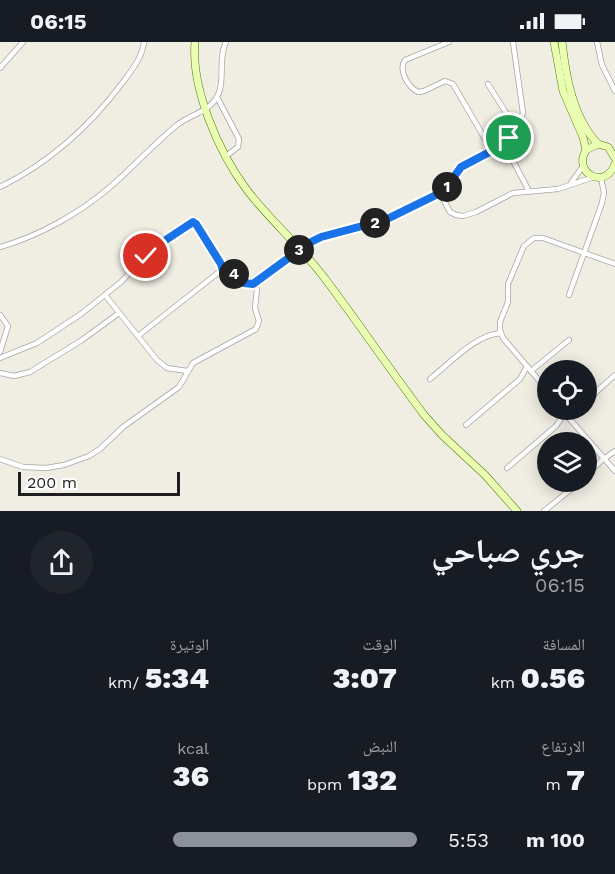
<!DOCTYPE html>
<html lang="ar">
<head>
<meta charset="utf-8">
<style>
  body { margin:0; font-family:"Work Sans","Noto Naskh Arabic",sans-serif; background:#20242c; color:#f1f3f6; direction:rtl; height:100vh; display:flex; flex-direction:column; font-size:22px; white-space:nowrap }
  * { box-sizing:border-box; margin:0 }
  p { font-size:20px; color:#9ea1a6 }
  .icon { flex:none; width:33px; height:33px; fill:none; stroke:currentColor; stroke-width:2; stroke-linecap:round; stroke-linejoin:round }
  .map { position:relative; height:469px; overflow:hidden; direction:ltr }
  .panel { display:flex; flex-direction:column; background:#171b24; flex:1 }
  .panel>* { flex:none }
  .fabs { position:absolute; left:537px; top:318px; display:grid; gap:12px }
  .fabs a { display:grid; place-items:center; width:60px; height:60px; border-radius:50%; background:#171b24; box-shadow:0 3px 15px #0003; font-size:30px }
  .scale { position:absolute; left:18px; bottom:15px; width:162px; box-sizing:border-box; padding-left:6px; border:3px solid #1e1e1e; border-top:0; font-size:16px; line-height:21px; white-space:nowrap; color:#1e1e1e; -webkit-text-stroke:4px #fff; paint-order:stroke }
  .pin { position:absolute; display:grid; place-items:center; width:51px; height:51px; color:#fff; margin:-26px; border:3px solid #fff; border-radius:50%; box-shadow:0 2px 6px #0007 }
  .km { position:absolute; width:30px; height:30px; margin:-15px; border-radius:50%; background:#222; color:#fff; font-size:16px; line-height:30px; text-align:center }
  .round { display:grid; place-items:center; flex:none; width:63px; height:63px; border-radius:32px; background:#20242c }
  .summary { display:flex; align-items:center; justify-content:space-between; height:102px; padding:0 30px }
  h1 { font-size:33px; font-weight:800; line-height:45px }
  .figures { display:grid; grid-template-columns:repeat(3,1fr); gap:9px; height:102px; padding:6px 30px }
  .figures div { display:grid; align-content:center }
  .figures b { font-size:30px; font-weight:800 }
  .figures small { font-size:16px; font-weight:400 }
  .figures p { font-size:16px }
  ul { padding:0 30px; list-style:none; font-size:20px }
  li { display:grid; grid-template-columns:96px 72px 1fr; align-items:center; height:45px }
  li i { height:15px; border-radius:8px; background:#8c9099 }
  .status { display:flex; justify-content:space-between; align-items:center; height:42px; padding:0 30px; background:#171b24; direction:ltr }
  .status svg { height:16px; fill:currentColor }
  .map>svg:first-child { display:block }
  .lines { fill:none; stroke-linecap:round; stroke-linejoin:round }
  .street-casing { stroke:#a5a5a5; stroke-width:6 }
  .secondary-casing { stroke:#517900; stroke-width:8 }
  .street { stroke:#fff; stroke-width:4.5 }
  .secondary { stroke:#e9feb2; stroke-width:7 }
  .route-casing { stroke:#fff; stroke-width:12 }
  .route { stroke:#1a73e8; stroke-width:8 }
</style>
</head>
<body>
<div class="status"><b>06:15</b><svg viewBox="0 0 49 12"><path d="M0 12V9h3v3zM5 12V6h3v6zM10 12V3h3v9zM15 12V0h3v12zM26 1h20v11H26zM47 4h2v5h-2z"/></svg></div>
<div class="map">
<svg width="615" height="469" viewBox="0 0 615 469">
  <rect width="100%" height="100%" fill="#f0eee3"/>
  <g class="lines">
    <g class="street-casing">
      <g id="street">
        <path d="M 449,0 L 405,18 C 398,28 408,45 418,50 L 424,49 L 445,39 L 453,42 L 492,109"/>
        <path d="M 597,0 L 602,23 L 615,49"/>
        <path d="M 0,26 L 23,0"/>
        <path d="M 488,42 L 516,87"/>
        <path d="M 217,55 L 239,97 L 238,105 L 226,114"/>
        <path d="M 504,102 L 529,149"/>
        <path d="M 571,141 L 583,124"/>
        <path d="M 0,145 C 49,121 90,84 123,40 C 132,28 142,16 144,0"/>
        <path d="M 440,151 L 450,170 L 456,173 L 463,174 L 476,170 L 513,151 L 558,147 L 594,135"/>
        <path d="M 0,205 C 39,194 78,172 109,146 C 132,126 153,103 177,83 C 188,74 207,70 215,58 C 227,42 217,18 226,0"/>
        <path d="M 253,242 L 300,207 L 321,195 L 385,178 L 440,151 L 461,125 L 506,100 L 519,81 L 523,71 L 513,0"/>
        <path d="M 105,253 L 157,318 L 167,326 L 187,329"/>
        <path d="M 569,253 L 602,161 L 604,150 L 601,136"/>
        <path d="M 0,273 L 8,284 L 0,310"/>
        <path d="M 0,316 L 37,301 L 81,272 L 121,240 L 152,207 L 190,180 L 196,182 L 219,218 L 223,229"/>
        <path d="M 531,329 L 569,298"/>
        <path d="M 0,331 L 14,334 L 30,330 L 82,298 L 119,271"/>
        <path d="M 430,337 C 449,322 476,292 501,291"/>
        <path d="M 548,349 L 503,296 L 500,288 L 500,280 L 508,260 L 508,242 L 524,204 L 534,196 L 543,196 L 615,222"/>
        <path d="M 586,359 L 615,333"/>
        <path d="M 562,368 L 615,429"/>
        <path d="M 466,383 L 520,337 L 527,324"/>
        <path d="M 0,417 L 23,425 L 46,426 L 64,423 L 89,414 L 100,407 L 123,385 L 179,345 L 193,321 L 256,287 L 259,279 L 255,266 L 257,247 L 253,242 L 242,240 L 230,230 L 219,230 L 138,294"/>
        <path d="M 507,426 L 556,384 L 563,374 L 576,368"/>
        <path d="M 586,434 L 602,418 L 615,409"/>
        <path d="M 544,469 L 580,440"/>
      </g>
    </g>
    <g class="secondary-casing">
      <g id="secondary">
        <path d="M 195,0 C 191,47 219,111 247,148 C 270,178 299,203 323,234 C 358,280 390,328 425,374 L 442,393 L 485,433 L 517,469"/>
        <path d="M 554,0 L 563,49 L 583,95 L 586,108"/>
        <path d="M 562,0 C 566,35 573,76 598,102"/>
        <path d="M 615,116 L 608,105 L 598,102 L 586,108 C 572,132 606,148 615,122"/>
      </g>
    </g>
    <use href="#street" class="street"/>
    <use href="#secondary" class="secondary"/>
  </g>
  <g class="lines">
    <g class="route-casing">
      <path id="route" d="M 146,214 L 152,207 L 193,180 L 196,182 L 221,222 L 223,229 L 232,231 L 244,241 L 253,242 L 309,201 L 321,195 L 385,178 L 436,153 L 446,146 L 461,125 L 501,104 L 509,96"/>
    </g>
    <use href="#route" class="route"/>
  </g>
</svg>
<div class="fabs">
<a><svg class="icon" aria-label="locate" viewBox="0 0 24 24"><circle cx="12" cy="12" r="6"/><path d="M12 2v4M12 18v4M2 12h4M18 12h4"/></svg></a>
<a><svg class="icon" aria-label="layers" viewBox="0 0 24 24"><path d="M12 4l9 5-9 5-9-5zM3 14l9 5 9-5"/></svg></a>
</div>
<div class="scale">200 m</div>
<div class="pin" style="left:509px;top:96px;background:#1e9e55"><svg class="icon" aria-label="arrive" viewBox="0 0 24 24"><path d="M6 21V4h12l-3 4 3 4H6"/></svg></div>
<div class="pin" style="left:146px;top:214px;background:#d93025"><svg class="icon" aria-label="check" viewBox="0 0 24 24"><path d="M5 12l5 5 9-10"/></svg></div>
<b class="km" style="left:447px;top:145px">1</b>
<b class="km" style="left:375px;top:181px">2</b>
<b class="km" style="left:299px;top:208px">3</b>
<b class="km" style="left:234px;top:232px">4</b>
</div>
<section class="panel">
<div class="summary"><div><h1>جري صباحي</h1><p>06:15</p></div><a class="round"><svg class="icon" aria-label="share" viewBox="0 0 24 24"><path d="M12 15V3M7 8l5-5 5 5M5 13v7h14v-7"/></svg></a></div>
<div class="figures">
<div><p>المسافة</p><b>0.56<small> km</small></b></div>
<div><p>الوقت</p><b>3:07</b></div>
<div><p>الوتيرة</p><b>5:34<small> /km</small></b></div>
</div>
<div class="figures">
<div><p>الارتفاع</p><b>7<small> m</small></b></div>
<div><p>النبض</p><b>132<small> bpm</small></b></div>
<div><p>kcal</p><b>36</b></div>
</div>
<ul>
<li><b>100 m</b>5:53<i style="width:63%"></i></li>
</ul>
</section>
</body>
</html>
